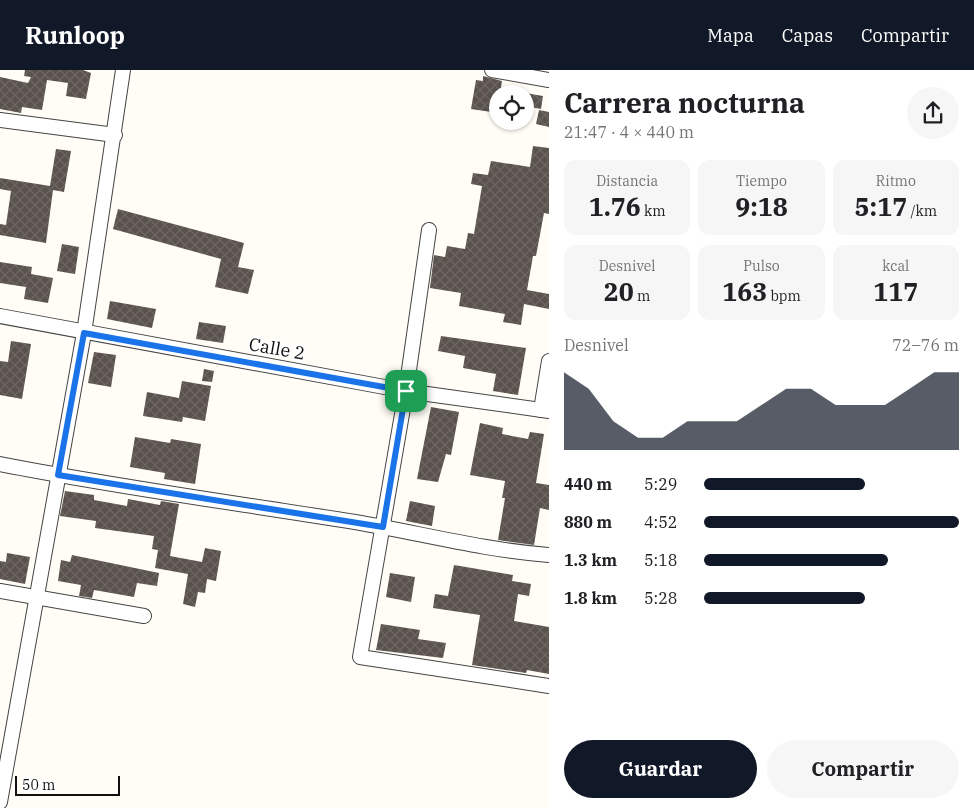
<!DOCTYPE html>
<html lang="es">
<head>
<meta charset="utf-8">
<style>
  body { margin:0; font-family:"IBM Plex Serif",serif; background:#f6f6f6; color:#202124; height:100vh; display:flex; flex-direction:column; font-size:19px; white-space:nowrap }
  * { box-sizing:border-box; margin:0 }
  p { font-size:16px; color:#757577 }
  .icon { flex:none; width:28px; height:28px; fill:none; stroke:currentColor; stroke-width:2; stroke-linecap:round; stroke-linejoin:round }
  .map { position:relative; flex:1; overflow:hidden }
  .panel { display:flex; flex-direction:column; background:#fff; width:425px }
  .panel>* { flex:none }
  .controls { position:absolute; left:489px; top:15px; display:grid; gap:10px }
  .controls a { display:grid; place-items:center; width:45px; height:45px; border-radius:50%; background:#fff; box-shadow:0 1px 4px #0004; font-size:25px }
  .scale { position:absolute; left:15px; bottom:12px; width:105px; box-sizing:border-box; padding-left:5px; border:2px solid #111; border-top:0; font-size:14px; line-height:18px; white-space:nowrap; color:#111; -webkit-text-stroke:4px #fff; paint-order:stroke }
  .pin { position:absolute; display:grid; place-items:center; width:42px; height:42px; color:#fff; margin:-21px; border-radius:10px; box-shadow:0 2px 8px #0006 }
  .round { display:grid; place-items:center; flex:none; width:52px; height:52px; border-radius:26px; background:#f6f6f6 }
  .summary { display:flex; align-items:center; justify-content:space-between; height:85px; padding:0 15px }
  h1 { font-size:28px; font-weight:700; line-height:38px }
  .metrics { display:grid; grid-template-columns:repeat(3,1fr); gap:8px; height:85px; padding:5px 15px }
  .metrics div { display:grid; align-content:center; border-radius:12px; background:#f6f6f6; text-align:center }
  .metrics b { font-size:25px; font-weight:700 }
  .metrics small { font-size:14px; font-weight:400 }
  .metrics p { font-size:14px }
  .chart { height:140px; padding:10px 15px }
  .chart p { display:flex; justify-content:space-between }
  .chart svg { width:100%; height:90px; margin-top:5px; fill:#111827; opacity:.7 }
  .primary-button { display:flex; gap:10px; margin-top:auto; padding:10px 15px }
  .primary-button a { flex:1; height:58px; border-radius:30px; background:#111827; color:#fff; font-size:20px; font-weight:700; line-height:58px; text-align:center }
  .primary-button a+a { background:#f6f6f6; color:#202124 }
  ul { padding:0 15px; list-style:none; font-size:16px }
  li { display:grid; grid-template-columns:80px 60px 1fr; align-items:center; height:38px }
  li i { height:12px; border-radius:6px; background:#111827 }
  header { display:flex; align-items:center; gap:30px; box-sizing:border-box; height:70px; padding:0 25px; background:#111827; color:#fff }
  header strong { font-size:24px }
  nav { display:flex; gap:28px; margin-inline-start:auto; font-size:18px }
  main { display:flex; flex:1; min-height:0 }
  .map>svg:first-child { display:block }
  .building { fill:url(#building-cross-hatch) }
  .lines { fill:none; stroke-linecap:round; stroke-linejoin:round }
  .minor-casing { stroke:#444; stroke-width:16 }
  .minor { stroke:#fff; stroke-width:14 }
  .route-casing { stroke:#fff; stroke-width:10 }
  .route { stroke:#1a73e8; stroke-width:6 }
  .labels { text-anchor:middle; stroke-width:5; stroke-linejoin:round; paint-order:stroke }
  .street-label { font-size:18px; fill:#111; stroke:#fff }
</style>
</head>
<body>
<header>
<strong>Runloop</strong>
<nav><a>Mapa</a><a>Capas</a><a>Compartir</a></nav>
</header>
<main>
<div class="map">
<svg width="549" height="738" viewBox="0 0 549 738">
  <defs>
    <pattern id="building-cross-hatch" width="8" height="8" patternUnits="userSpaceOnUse" patternTransform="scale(1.25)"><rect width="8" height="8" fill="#5a524d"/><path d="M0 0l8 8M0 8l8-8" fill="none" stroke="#6d6662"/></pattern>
  </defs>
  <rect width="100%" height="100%" fill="#fffdf5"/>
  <g class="building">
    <path d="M 25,0 L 83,0 L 91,3 L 86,29 L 66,26 L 68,13 L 47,10 L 42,40 L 22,37 L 21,43 L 0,39 L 0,7 L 28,13 L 31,7 L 24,6 Z"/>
    <path d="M 483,6 L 502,11 L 500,24 L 498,24 L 498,43 L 471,39 L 476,10 L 483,11 Z"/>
    <path d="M 525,23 L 543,26 L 541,39 L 525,36 Z"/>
    <path d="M 539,40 L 549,42 L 549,57 L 536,54 Z"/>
    <path d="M 533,76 L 549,78 L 549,144 L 544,143 L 536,186 L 533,186 L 527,220 L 549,224 L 549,239 L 524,234 L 521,255 L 503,252 L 505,244 L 459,236 L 461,223 L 430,218 L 434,185 L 445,187 L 447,176 L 465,179 L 468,163 L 474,164 L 482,116 L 471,114 L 473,103 L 488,105 L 491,91 L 530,97 Z"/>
    <path d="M 56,79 L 71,81 L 64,122 L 53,120 L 46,173 L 0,165 L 0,154 L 6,155 L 11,121 L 0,119 L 0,108 L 50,116 Z"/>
    <path d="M 118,139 L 244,173 L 238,197 L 254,200 L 248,224 L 215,217 L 221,189 L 113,159 Z"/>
    <path d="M 62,174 L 79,177 L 75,204 L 57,201 Z"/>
    <path d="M 0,192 L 32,197 L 31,204 L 53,208 L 48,233 L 24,229 L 26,217 L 0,213 Z"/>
    <path d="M 110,231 L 156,239 L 152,258 L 107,249 Z"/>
    <path d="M 199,252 L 226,256 L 223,273 L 196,269 Z"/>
    <path d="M 441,266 L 526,278 L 518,325 L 493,321 L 496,304 L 463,298 L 465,286 L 438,281 Z"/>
    <path d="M 11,271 L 31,274 L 22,329 L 0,325 L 0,291 L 8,292 Z"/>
    <path d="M 94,282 L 116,285 L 111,317 L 88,313 Z"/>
    <path d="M 204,299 L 214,301 L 212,312 L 202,311 Z"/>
    <path d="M 182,311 L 211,316 L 205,351 L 183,347 L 182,352 L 143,346 L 147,322 L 179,328 Z"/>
    <path d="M 431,337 L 459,342 L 451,385 L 446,384 L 438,412 L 417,409 Z"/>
    <path d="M 480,353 L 503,358 L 502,364 L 528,369 L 530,362 L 544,364 L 536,413 L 549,415 L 549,440 L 540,438 L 534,475 L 498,470 L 505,428 L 502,428 L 505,411 L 470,405 Z"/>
    <path d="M 135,367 L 170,373 L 171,369 L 201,374 L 195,414 L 164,409 L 165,403 L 130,397 Z"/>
    <path d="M 65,421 L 94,425 L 94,430 L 127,436 L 128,429 L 160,435 L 161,431 L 179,434 L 170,486 L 202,492 L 205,478 L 221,481 L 216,511 L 207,509 L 205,523 L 198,522 L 195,537 L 183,534 L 188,504 L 155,498 L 158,480 L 152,479 L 154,466 L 95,458 L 96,451 L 60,446 Z"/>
    <path d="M 410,431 L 435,436 L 432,456 L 406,451 Z"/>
    <path d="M 7,483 L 30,487 L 25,514 L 0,509 L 0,491 L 6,492 Z"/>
    <path d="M 72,485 L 159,503 L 157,516 L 137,513 L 134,527 L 94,520 L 92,528 L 79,526 L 81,515 L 58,511 L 61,490 L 70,492 Z"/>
    <path d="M 454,495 L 513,505 L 512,511 L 531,514 L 529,526 L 518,524 L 514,551 L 549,557 L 549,604 L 527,600 L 526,603 L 472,595 L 480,545 L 433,538 L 435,524 L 448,526 Z"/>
    <path d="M 390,503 L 415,507 L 411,532 L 386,527 Z"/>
    <path d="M 381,554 L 420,560 L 418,569 L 446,573 L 443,588 L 376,580 Z"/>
  </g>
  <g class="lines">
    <g class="minor-casing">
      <g id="minor">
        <path d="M 492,0 L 549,10"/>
        <path d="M 0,50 L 115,65"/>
        <path d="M 429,160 L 406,321 L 360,587 L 549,616"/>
        <path d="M 0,246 L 406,321 L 549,341"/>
        <path d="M 541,340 L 549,291"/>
        <path d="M 0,394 C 117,417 237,433 355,452 C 420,463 483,480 549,485"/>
        <path d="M 0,521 L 144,546"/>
        <path d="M 0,732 L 84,263 L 123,0"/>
      </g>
    </g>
    <use href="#minor" class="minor"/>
  </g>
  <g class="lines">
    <g class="route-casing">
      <path id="route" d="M 84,263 L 406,321 L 383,457 L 58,405 Z"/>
    </g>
    <use href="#route" class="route"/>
  </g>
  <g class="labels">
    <g class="street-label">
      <text transform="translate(277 279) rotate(10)" y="6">Calle 2</text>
    </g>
  </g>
</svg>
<div class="controls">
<a><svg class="icon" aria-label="locate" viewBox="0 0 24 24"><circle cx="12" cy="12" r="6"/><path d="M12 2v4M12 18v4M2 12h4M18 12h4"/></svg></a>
</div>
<div class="scale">50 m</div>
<div class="pin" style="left:406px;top:321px;background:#1e9e55"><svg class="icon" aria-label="arrive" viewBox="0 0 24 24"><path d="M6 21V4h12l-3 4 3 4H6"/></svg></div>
</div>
<section class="panel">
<div class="summary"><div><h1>Carrera nocturna</h1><p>21:47 · 4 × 440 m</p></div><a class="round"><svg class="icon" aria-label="share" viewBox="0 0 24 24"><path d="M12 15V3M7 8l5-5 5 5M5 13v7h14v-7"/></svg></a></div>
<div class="metrics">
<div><p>Distancia</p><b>1.76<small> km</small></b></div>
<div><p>Tiempo</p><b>9:18</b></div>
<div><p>Ritmo</p><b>5:17<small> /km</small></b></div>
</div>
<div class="metrics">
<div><p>Desnivel</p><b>20<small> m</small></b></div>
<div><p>Pulso</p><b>163<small> bpm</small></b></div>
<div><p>kcal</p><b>117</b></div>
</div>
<div class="chart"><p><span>Desnivel</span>72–76 m</p>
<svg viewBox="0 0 160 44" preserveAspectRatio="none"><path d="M0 44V6L10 14L20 30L30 38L40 38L50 30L60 30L70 30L80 22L90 14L100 14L110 22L120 22L130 22L140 14L150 6L160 6V44z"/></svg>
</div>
<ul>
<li><b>440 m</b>5:29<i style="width:63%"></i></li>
<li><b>880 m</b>4:52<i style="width:100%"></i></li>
<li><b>1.3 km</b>5:18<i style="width:72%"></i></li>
<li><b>1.8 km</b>5:28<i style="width:63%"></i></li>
</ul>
<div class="primary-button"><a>Guardar</a><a>Compartir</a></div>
</section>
</main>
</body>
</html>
